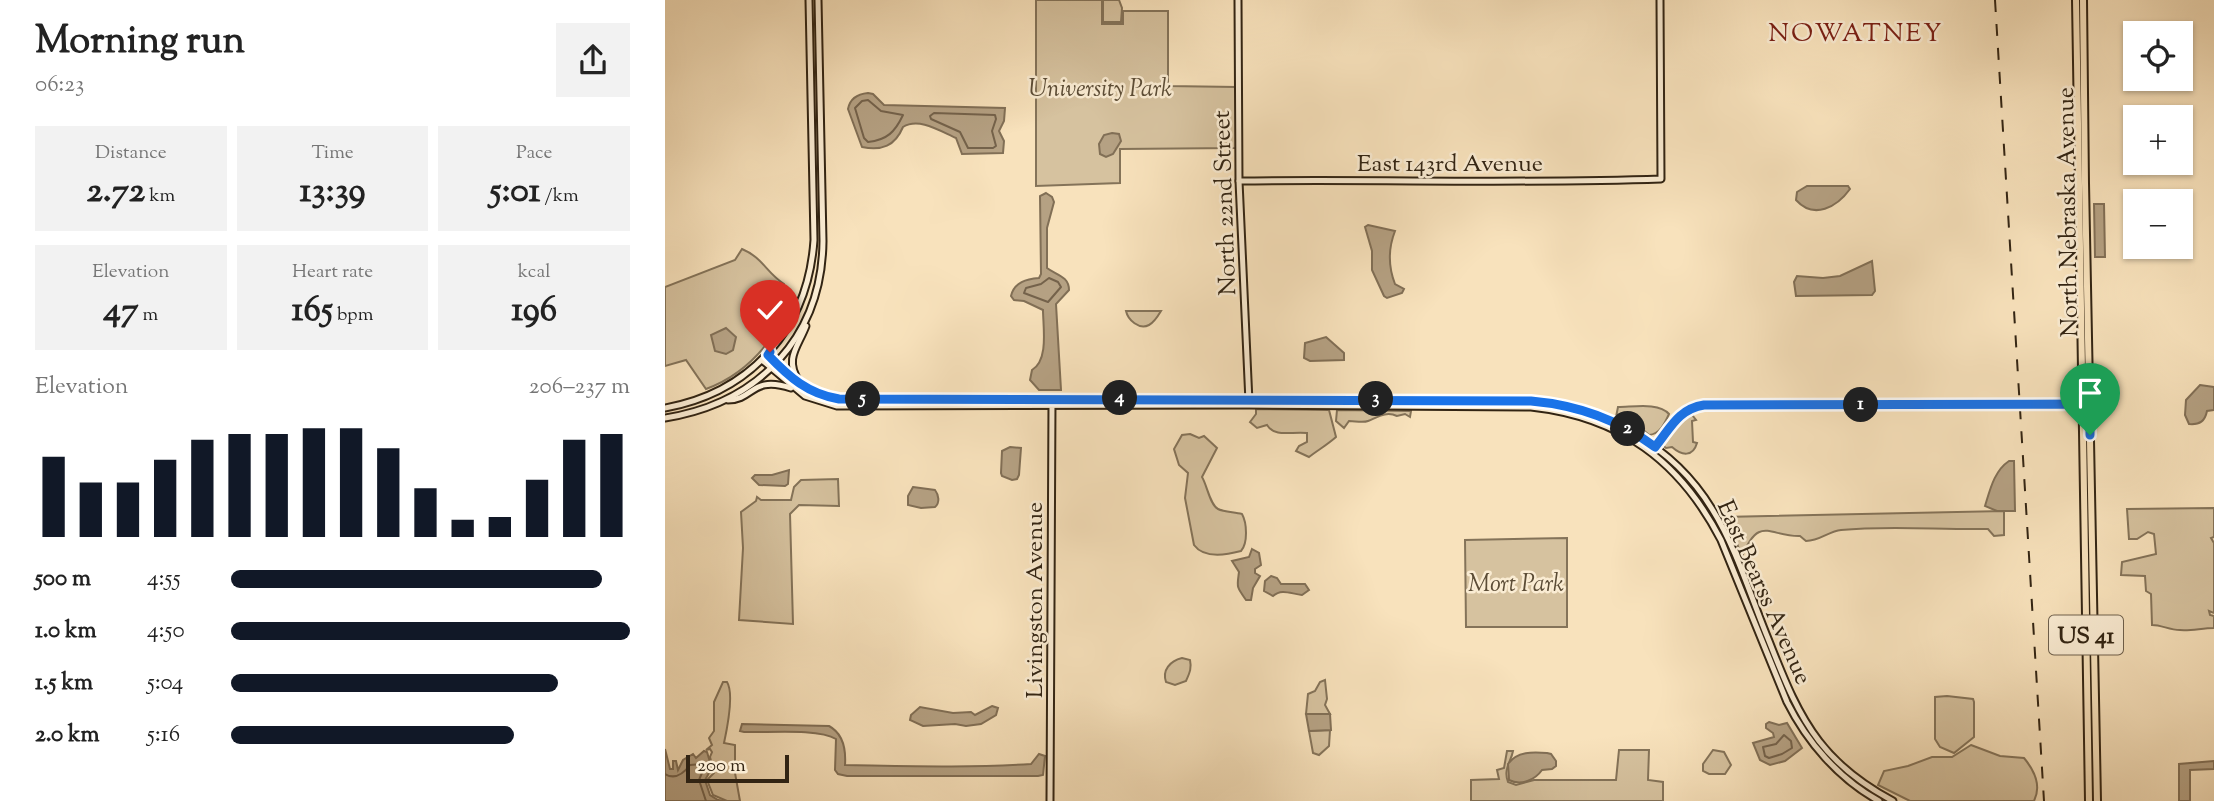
<!DOCTYPE html>
<html lang="en">
<head>
<meta charset="utf-8">
<style>
  body { margin:0; font-family:"Sorts Mill Goudy",serif; background:#f2f2f2; color:#222; height:100vh; display:flex; flex-direction:column; font-size:26px; white-space:nowrap }
  * { box-sizing:border-box; margin:0 }
  p { font-size:23px; color:#767676 }
  .icon { flex:none; width:38px; height:38px; fill:none; stroke:currentColor; stroke-width:2; stroke-linecap:round; stroke-linejoin:round }
  .map { position:relative; flex:1; overflow:hidden }
  .side { display:flex; flex-direction:column; background:#fff; width:665px }
  .side>* { flex:none }
  .fabs { position:absolute; left:1458px; top:21px; display:grid; gap:14px }
  .fabs a { display:grid; place-items:center; width:70px; height:70px; border-radius:0px; background:#fff; box-shadow:0 2px 5px #0004; font-size:35px }
  .scale { position:absolute; left:21px; bottom:18px; width:103px; box-sizing:border-box; padding-left:7px; border:4px solid #322413; border-top:0; font-size:19px; line-height:24px; white-space:nowrap; color:#322413; -webkit-text-stroke:5px #faecd3; paint-order:stroke }
  .pin { position:absolute; display:grid; place-items:center; width:60px; height:60px; color:#fff; margin:-72px -30px; border-radius:50% 50% 50% 0; rotate:-45deg; box-shadow:0 0 7px #0007 }
  .pin .icon { rotate:45deg }
  .km { position:absolute; width:35px; height:35px; margin:-18px; border-radius:50%; background:#222; color:#fff; font-size:19px; line-height:35px; text-align:center }
  .round { display:grid; place-items:center; flex:none; width:74px; height:74px; border-radius:0px; background:#f2f2f2 }
  .overview { display:flex; align-items:center; justify-content:space-between; height:119px; padding:0 35px }
  h1 { font-size:38px; font-weight:700; line-height:52px }
  .stats { display:grid; grid-template-columns:repeat(3,1fr); gap:10px; height:119px; padding:7px 35px }
  .stats div { display:grid; align-content:center; border-radius:0px; background:#f2f2f2; text-align:center }
  .stats b { font-size:35px; font-weight:700 }
  .stats small { font-size:19px; font-weight:400 }
  .stats p { font-size:19px }
  .chart { height:196px; padding:14px 35px }
  .chart p { display:flex; justify-content:space-between }
  .chart svg { width:100%; height:126px; margin-top:7px; stroke:#111827; stroke-width:6 }
  ul { padding:0 35px; list-style:none; font-size:23px }
  li { display:grid; grid-template-columns:112px 84px 1fr; align-items:center; height:52px }
  li i { height:18px; border-radius:9px; background:#111827 }
  main { display:flex; flex:1; min-height:0 }
  .map>svg:first-child { display:block }
  .green { fill:#d6c29f; stroke:#847359; stroke-width:2 }
  .water { fill:#b5a183; stroke:#816f56; stroke-width:2 }
  .lines { fill:none; stroke-linecap:round; stroke-linejoin:round }
  .shore { stroke:#74624b; stroke-width:2 }
  .secondary-casing { stroke:#322413; stroke-width:9 }
  .primary-casing { stroke:#322413; stroke-width:10 }
  .secondary { stroke:#faecd3; stroke-width:5 }
  .primary { stroke:#f8e2bc; stroke-width:6 }
  .rail { stroke:#322413; stroke-width:2; stroke-dasharray:12 12; stroke-linecap:butt }
  .route-casing { stroke:#fff; stroke-width:14 }
  .route { stroke:#1a73e8; stroke-width:9 }
  .labels { text-anchor:middle; stroke-width:5; stroke-linejoin:round; paint-order:stroke }
  .shield { fill:#faecd3; stroke:#6e604d; stroke-width:2 }
  .shield-label { font-size:23px; font-weight:bold; fill:#322413 }
  .park-label { font-size:24px; font-style:italic; fill:#5b4c36; stroke:#faecd3 }
  .street-label { font-size:24px; fill:#322413; stroke:#faecd3 }
  .neighbourhood-label { font-size:26px; letter-spacing:2px; fill:#7a1f14; stroke:#faecd3 }
</style>
</head>
<body>
<main>
<section class="side">
<div class="overview"><div><h1>Morning run</h1><p>06:23</p></div><a class="round"><svg class="icon" aria-label="share" viewBox="0 0 24 24"><path d="M12 15V3M7 8l5-5 5 5M5 13v7h14v-7"/></svg></a></div>
<div class="stats">
<div><p>Distance</p><b>2.72<small> km</small></b></div>
<div><p>Time</p><b>13:39</b></div>
<div><p>Pace</p><b>5:01<small> /km</small></b></div>
</div>
<div class="stats">
<div><p>Elevation</p><b>47<small> m</small></b></div>
<div><p>Heart rate</p><b>165<small> bpm</small></b></div>
<div><p>kcal</p><b>196</b></div>
</div>
<div class="chart"><p><span>Elevation</span>206–237 m</p>
<svg viewBox="0 0 160 44" preserveAspectRatio="none"><path d="M5 44V16M15 44V25M25 44V25M35 44V17M45 44V10M55 44V8M65 44V8M75 44V6M85 44V6M95 44V13M105 44V27M115 44V38M125 44V37M135 44V24M145 44V10M155 44V8"/></svg>
</div>
<ul>
<li><b>500 m</b>4:55<i style="width:93%"></i></li>
<li><b>1.0 km</b>4:50<i style="width:100%"></i></li>
<li><b>1.5 km</b>5:04<i style="width:82%"></i></li>
<li><b>2.0 km</b>5:16<i style="width:71%"></i></li>
</ul>
</section>
<div class="map">
<svg width="1549" height="801" viewBox="0 0 1549 801">
  <rect width="100%" height="100%" fill="#f8e2bc"/>
  <filter id="stains"><feTurbulence type="fractalNoise" baseFrequency=".00286" numOctaves="4"/><feColorMatrix values="0 0 0 0 .2 0 0 0 0 .09 0 0 0 0 .02 0 0 0 .5 -.17"/></filter>
  <radialGradient id="worn" r=".72"><stop offset=".6" stop-color="#630" stop-opacity="0"/><stop offset="1" stop-color="#630" stop-opacity=".3"/></radialGradient>
  <g class="green">
    <path d="M 371,0 L 437,0 L 437,24 L 458,24 L 458,11 L 503,11 L 503,86 L 571,87 L 571,148 L 455,149 L 455,183 L 371,186 Z"/>
    <path d="M 438,0 L 454,0 L 457,8 L 456,22 L 438,22 Z"/>
    <path d="M 77,249 C 98,258 101,272 119,284 L 121,302 L 125,307 C 107,343 80,375 41,389 L 21,360 L 0,366 L 0,287 L 70,260 Z"/>
    <path d="M 461,311 L 496,311 C 493,316 488,323 484,325 C 474,330 463,320 461,311 Z"/>
    <path d="M 953,407 C 968,407 994,402 1004,414 C 1000,423 995,434 984,435 L 975,427 L 951,417 Z"/>
    <path d="M 591,409 L 664,410 L 671,437 C 662,445 653,450 644,457 L 631,451 L 634,446 L 642,442 L 642,433 C 627,431 610,438 602,425 L 592,428 L 585,422 L 591,414 Z"/>
    <path d="M 672,410 L 746,411 L 745,417 L 740,414 L 732,416 C 721,411 713,417 703,421 C 698,423 690,421 684,421 L 679,428 L 671,421 Z"/>
    <path d="M 1024,411 L 1031,420 L 1027,421 L 1028,442 L 1032,443 C 1028,457 1017,456 1007,447 L 1001,448 L 996,444 Z"/>
    <path d="M 525,434 L 534,438 L 539,436 L 552,448 L 537,477 C 542,485 545,505 553,509 C 559,512 569,512 577,514 C 582,523 583,543 576,551 C 561,555 539,559 529,545 L 520,498 L 523,473 L 514,465 L 509,449 L 517,435 Z"/>
    <path d="M 173,479 L 174,506 L 134,505 L 125,514 L 128,624 L 74,620 L 78,548 L 76,512 L 91,501 L 92,497 L 96,500 L 126,500 L 129,487 L 136,480 Z"/>
    <path d="M 1549,508 L 1549,537 L 1546,538 L 1549,543 L 1549,613 L 1544,611 L 1545,615 L 1549,616 L 1549,628 C 1537,628 1526,631 1515,630 C 1504,630 1497,625 1487,625 L 1486,594 L 1481,591 L 1480,576 L 1456,575 L 1457,562 L 1491,554 L 1489,534 L 1483,532 L 1472,539 L 1464,539 L 1462,509 Z"/>
    <path d="M 1339,511 L 1339,535 L 1329,536 L 1323,529 C 1274,530 1225,525 1176,530 C 1164,531 1155,541 1141,541 L 1135,536 C 1105,537 1094,514 1077,557 L 1067,530 L 1058,517 Z"/>
    <path d="M 902,538 L 902,627 L 801,627 L 800,540 Z"/>
    <path d="M 517,658 L 525,660 C 527,669 524,674 521,681 L 510,685 L 501,682 C 497,670 505,661 517,658 Z"/>
    <path d="M 660,680 L 662,699 L 660,705 L 665,714 L 641,714 L 643,694 L 650,691 L 655,682 Z"/>
    <path d="M 58,682 L 62,682 C 69,693 62,729 59,743 L 70,745 L 70,773 L 75,801 L 62,801 L 48,795 L 42,780 L 49,773 L 45,757 L 47,752 L 45,749 L 41,750 L 47,745 L 44,738 L 49,731 L 49,702 Z"/>
    <path d="M 1282,696 L 1308,699 L 1309,702 L 1309,737 L 1289,753 L 1275,747 L 1270,739 L 1270,697 Z"/>
    <path d="M 665,730 L 664,746 L 654,755 L 648,753 L 644,731 Z"/>
    <path d="M 1306,745 L 1335,756 L 1359,758 C 1369,770 1377,785 1369,801 L 1245,801 L 1213,785 L 1219,771 L 1243,766 L 1267,757 L 1287,757 Z"/>
    <path d="M 954,750 L 984,750 L 983,780 L 998,782 L 998,801 L 806,801 L 806,780 L 834,779 L 832,770 L 839,768 L 842,751 L 848,751 C 846,762 838,769 843,782 L 851,785 L 869,780 L 951,780 Z"/>
    <path d="M 1048,750 L 1059,752 L 1066,765 L 1060,774 L 1044,774 L 1038,771 L 1038,764 Z"/>
  </g>
  <g class="water">
    <path d="M 203,93 L 208,94 L 219,105 L 340,108 L 339,121 L 334,131 L 339,141 L 338,153 L 297,154 L 291,138 C 275,131 254,117 238,127 C 230,146 217,151 197,147 L 183,109 C 185,98 193,94 203,93 Z"/>
    <path d="M 447,133 L 454,134 L 456,141 L 448,154 L 441,157 L 435,154 L 434,144 L 439,135 Z"/>
    <path d="M 1142,186 L 1183,186 L 1185,189 C 1172,207 1149,220 1131,200 L 1132,192 Z"/>
    <path d="M 381,193 L 387,197 L 389,202 L 382,228 L 382,268 C 391,275 404,276 404,290 L 391,304 L 396,390 L 374,390 L 365,380 L 367,370 C 384,360 378,327 378,310 L 359,301 L 349,300 L 346,296 C 349,282 362,279 374,278 L 376,274 L 375,196 Z"/>
    <path d="M 1429,204 L 1439,204 L 1440,257 L 1430,257 Z"/>
    <path d="M 703,225 L 730,231 C 723,249 723,266 730,284 L 739,289 L 737,293 L 722,298 L 719,296 L 707,270 L 707,251 L 700,227 Z"/>
    <path d="M 1207,261 L 1210,291 L 1207,295 L 1131,296 L 1129,282 L 1132,276 L 1158,278 L 1175,276 Z"/>
    <path d="M 61,328 L 71,337 L 68,350 L 61,354 L 50,351 L 46,335 Z"/>
    <path d="M 661,337 L 679,353 L 679,360 L 645,361 L 639,358 L 640,343 Z"/>
    <path d="M 1535,385 L 1549,387 L 1549,410 L 1542,411 C 1540,421 1535,425 1524,424 L 1520,415 L 1521,400 Z"/>
    <path d="M 345,447 L 356,448 L 354,475 L 352,479 L 347,480 L 337,476 L 336,473 L 337,451 Z"/>
    <path d="M 1344,461 L 1349,461 L 1350,511 L 1332,511 L 1320,506 C 1325,490 1329,471 1344,461 Z"/>
    <path d="M 124,470 L 123,484 L 120,486 L 94,485 L 87,478 L 90,475 L 107,475 Z"/>
    <path d="M 248,487 L 270,490 C 274,495 275,503 270,507 L 256,508 L 243,505 L 243,496 Z"/>
    <path d="M 587,549 L 594,553 L 596,565 L 590,569 L 590,573 L 595,576 L 588,588 L 586,600 L 581,600 C 571,586 572,587 574,572 L 567,561 L 584,557 Z"/>
    <path d="M 606,576 L 612,578 L 616,584 L 640,584 L 644,590 L 637,595 C 626,594 617,588 608,596 L 599,591 L 600,581 Z"/>
    <path d="M 327,706 L 333,708 L 331,715 L 316,724 L 301,726 L 290,724 L 258,726 L 245,720 L 246,715 L 255,707 L 288,713 L 306,712 L 310,715 Z"/>
    <path d="M 641,714 L 665,714 L 666,730 L 644,731 Z"/>
    <path d="M 1104,722 L 1114,725 L 1122,723 L 1137,748 L 1120,761 L 1105,765 L 1095,760 L 1088,743 L 1109,737 L 1108,733 L 1101,728 L 1101,724 Z"/>
    <path d="M 77,724 L 164,726 C 179,734 181,750 180,765 C 242,766 304,768 366,764 L 374,754 L 380,756 L 378,775 L 373,776 L 182,776 L 173,774 L 170,770 L 171,739 C 153,728 101,733 79,732 L 75,731 Z"/>
    <path d="M 0,749 L 5,769 L 8,769 L 8,761 L 11,761 L 13,770 L 18,760 L 28,754 L 31,758 L 39,751 L 42,752 L 48,772 L 44,773 L 40,780 L 45,795 L 53,800 L 60,801 L 0,801 Z"/>
    <path d="M 882,753 L 886,754 L 891,761 L 891,766 L 887,769 L 877,770 C 870,780 856,786 844,780 L 843,764 C 852,751 868,752 882,753 Z"/>
    <path d="M 1549,761 L 1549,769 L 1525,770 L 1525,801 L 1514,801 L 1514,764 Z"/>
  </g>
  <g class="lines">
    <g class="shore">
      <path d="M 203,100 L 216,111 L 238,115 C 230,132 222,140 203,142 L 199,138 L 190,108 L 197,101 Z"/>
      <path d="M 269,113 L 330,115 L 331,119 L 327,131 L 331,146 L 328,148 L 303,148 L 295,132 L 266,119 L 265,116 Z"/>
      <path d="M 384,278 L 393,282 L 396,287 L 383,302 L 359,293 L 361,288 L 376,284 Z"/>
      <path d="M 1119,735 L 1126,741 L 1127,748 L 1117,754 L 1104,758 L 1100,756 L 1098,747 L 1111,744 Z"/>
      <path d="M 0,774 C 10,780 19,773 25,765 L 37,764 L 39,768 L 34,780 L 41,801"/>
    </g>
    <g class="secondary-casing">
      <g id="secondary">
        <path d="M 573,0 L 574,181 L 584,402"/>
        <path d="M 574,181 C 715,179 855,184 996,179 L 995,0"/>
        <path d="M 102,355 C 124,377 143,394 174,399 L 866,401 C 939,408 1008,445 1047,509 C 1072,549 1086,598 1104,641 C 1118,676 1131,711 1154,741 C 1174,767 1200,786 1228,801"/>
        <path d="M 97,360 L 140,396 L 172,406 L 584,405 L 866,407 C 956,417 1015,461 1056,540 L 1122,702 C 1142,742 1174,779 1214,801"/>
        <path d="M 134,381 C 119,359 133,347 141,326"/>
        <path d="M 63,400 C 89,400 86,375 126,388"/>
        <path d="M 0,408 C 87,392 143,328 149,240 L 144,0"/>
        <path d="M 0,418 C 94,403 157,337 158,241 L 153,0"/>
        <path d="M 988,450 C 1002,430 1013,409 1039,405 L 1421,405"/>
        <path d="M 385,801 L 387,402"/>
      </g>
    </g>
    <g class="primary-casing">
      <g id="primary">
        <path d="M 1411,0 L 1424,801"/>
        <path d="M 1418,0 L 1420,183 L 1432,801"/>
      </g>
    </g>
    <use href="#secondary" class="secondary"/>
    <use href="#primary" class="primary"/>
    <path class="rail" d="M 1330,0 L 1379,801"/>
  </g>
  <g class="lines">
    <g class="route-casing">
      <path id="route" d="M 105,352 L 103,355 C 124,377 143,394 174,399 L 866,401 C 912,405 954,420 990,447 C 1005,429 1013,409 1039,405 L 1418,404 L 1425,408 L 1425,435"/>
    </g>
    <use href="#route" class="route"/>
  </g>
  <g class="labels">
    <rect class="shield" x="1384" y="615.5" width="74" height="39" rx="5"/>
    <g class="shield-label">
      <text x="1421" y="643">US 41</text>
    </g>
    <g class="park-label">
      <text x="435" y="96">University Park</text>
      <text x="851" y="591">Mort Park</text>
    </g>
    <g class="street-label">
      <text x="785" y="171">East 143rd Avenue</text>
      <text transform="translate(559 203) rotate(-92)" y="8">North 22nd Street</text>
      <text transform="translate(1402 212) rotate(-91)" y="8">North Nebraska Avenue</text>
      <text transform="translate(1100 592) rotate(66)" y="8">East Bearss Avenue</text>
      <text transform="translate(369 600) rotate(-90)" y="8">Livingston Avenue</text>
    </g>
    <g class="neighbourhood-label">
      <text x="1191" y="41">NOWATNEY</text>
    </g>
  </g>
  <rect width="100%" height="100%" filter="url(#stains)"/>
  <rect width="100%" height="100%" fill="url(#worn)"/>
</svg>
<div class="fabs">
<a><svg class="icon" aria-label="locate" viewBox="0 0 24 24"><circle cx="12" cy="12" r="6"/><path d="M12 2v4M12 18v4M2 12h4M18 12h4"/></svg></a>
<a>+</a>
<a>−</a>
</div>
<div class="scale">200 m</div>
<div class="pin" style="left:1425px;top:435px;background:#1e9e55"><svg class="icon" aria-label="arrive" viewBox="0 0 24 24"><path d="M6 21V4h12l-3 4 3 4H6"/></svg></div>
<div class="pin" style="left:105px;top:352px;background:#d93025"><svg class="icon" aria-label="check" viewBox="0 0 24 24"><path d="M5 12l5 5 9-10"/></svg></div>
<b class="km" style="left:1196px;top:405px">1</b>
<b class="km" style="left:963px;top:429px">2</b>
<b class="km" style="left:711px;top:399px">3</b>
<b class="km" style="left:455px;top:398px">4</b>
<b class="km" style="left:198px;top:399px">5</b>
</div>
</main>
</body>
</html>
